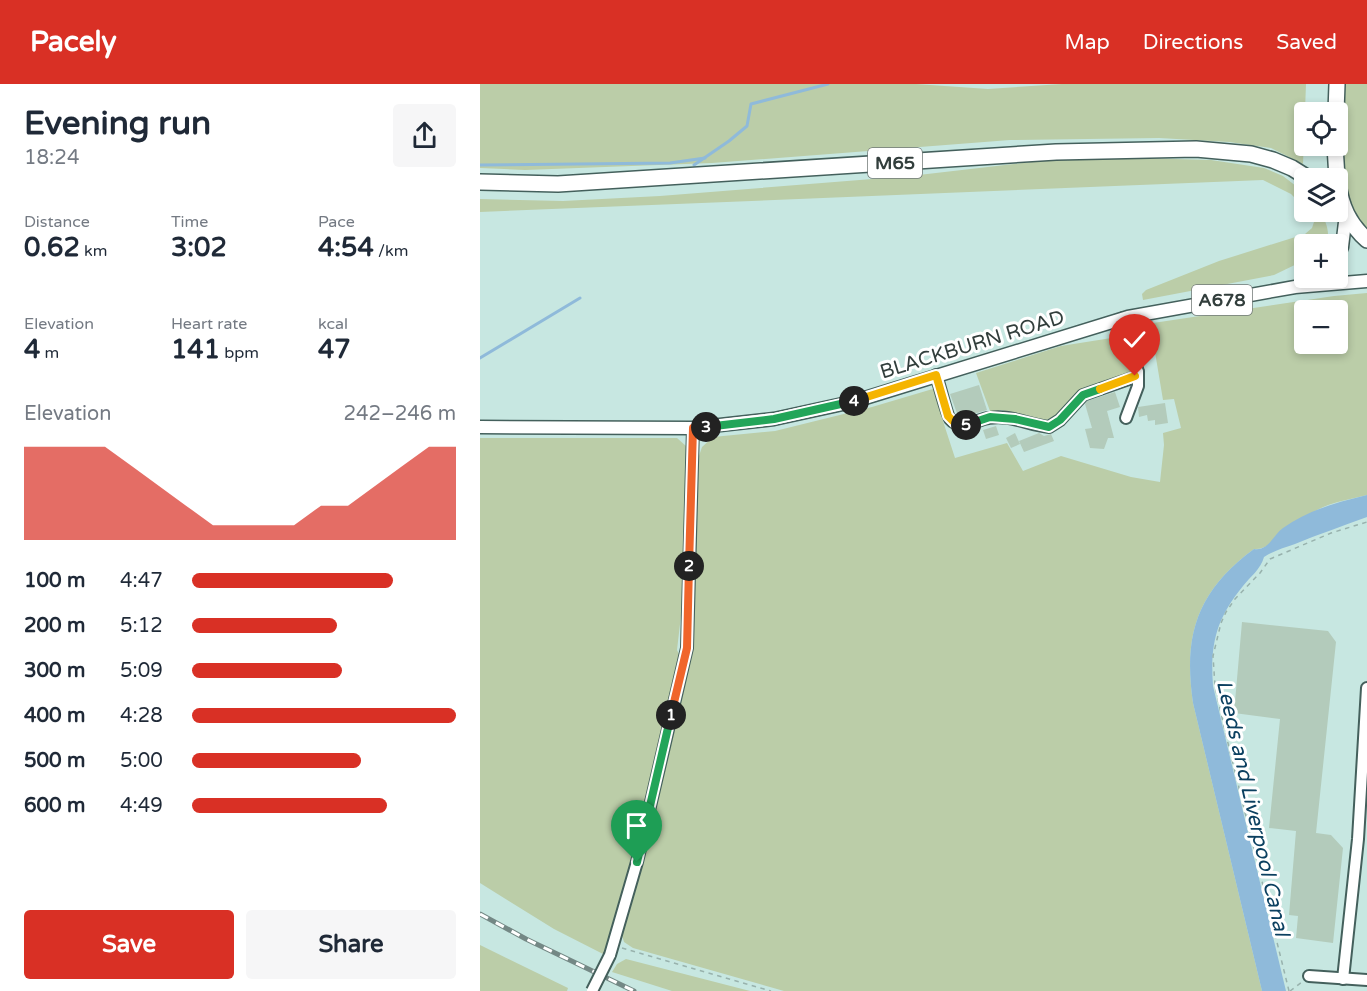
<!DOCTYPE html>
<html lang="en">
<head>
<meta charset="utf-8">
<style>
  body { margin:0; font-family:"Varela Round",sans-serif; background:#f6f6f7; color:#1f2937; height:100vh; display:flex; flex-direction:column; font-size:22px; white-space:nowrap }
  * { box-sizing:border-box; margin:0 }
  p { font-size:20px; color:#747a83 }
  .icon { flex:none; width:33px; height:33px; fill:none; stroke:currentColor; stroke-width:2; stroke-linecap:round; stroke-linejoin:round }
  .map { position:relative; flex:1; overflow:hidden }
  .details { display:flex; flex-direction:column; background:#fff; width:480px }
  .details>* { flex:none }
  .controls { position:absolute; left:814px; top:18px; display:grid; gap:12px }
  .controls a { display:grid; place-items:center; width:54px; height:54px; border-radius:6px; background:#fff; box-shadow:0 3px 9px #0003; font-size:30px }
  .pin { position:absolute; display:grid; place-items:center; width:51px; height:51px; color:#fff; margin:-62px -26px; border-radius:50% 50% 50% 0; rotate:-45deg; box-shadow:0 0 6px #0007 }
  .pin .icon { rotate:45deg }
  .km { position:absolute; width:30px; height:30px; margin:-15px; border-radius:50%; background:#222; color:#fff; font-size:16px; line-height:30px; text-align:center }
  .round { display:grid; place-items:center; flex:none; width:63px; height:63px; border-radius:6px; background:#f6f6f7 }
  .summary { display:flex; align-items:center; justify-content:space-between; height:102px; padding:0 24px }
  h1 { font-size:33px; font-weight:700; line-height:45px }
  .figures { display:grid; grid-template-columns:repeat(3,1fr); gap:9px; height:102px; padding:6px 24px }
  .figures div { display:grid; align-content:center }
  .figures b { font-size:26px; font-weight:700 }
  .figures small { font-size:16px; font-weight:400 }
  .figures p { font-size:16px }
  .chart { height:168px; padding:12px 24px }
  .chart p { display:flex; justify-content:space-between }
  .chart svg { width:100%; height:108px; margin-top:6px; fill:#d93025; opacity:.7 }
  .cta { display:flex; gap:12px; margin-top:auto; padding:12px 24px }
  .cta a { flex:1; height:69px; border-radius:6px; background:#d93025; color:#fff; font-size:24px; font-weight:700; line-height:69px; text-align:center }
  .cta a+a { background:#f6f6f7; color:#1f2937 }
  ul { padding:0 24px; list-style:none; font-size:20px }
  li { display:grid; grid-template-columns:96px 72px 1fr; align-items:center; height:45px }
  li i { height:15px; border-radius:8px; background:#d93025 }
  header { display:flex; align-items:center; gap:36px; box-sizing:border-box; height:84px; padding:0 30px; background:#d93025; color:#fff }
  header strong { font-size:28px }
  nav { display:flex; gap:33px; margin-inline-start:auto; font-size:21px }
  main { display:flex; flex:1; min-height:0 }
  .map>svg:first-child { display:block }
  .green { fill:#bbcda8; fill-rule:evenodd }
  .water { fill:#8fbada }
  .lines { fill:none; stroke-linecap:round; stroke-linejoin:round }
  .stream { stroke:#8fbada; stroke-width:3 }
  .building { fill:#b3cbbb }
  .minor-casing { stroke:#44605c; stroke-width:14 }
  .major-casing { stroke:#44605c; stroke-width:15 }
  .highway-casing { stroke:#44605c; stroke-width:18 }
  .path { stroke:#98b2ad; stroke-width:1.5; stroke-dasharray:4.5 4.5; stroke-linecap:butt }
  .minor { stroke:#fff; stroke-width:10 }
  .major { stroke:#fff; stroke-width:12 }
  .highway { stroke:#fff; stroke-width:15 }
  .rail-casing { stroke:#748885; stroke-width:5 }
  .rail { stroke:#fff; stroke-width:3; stroke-dasharray:9; stroke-linecap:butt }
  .minor-bridge-casing { stroke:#44605c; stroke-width:14; stroke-linecap:butt }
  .minor-bridge { stroke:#fff; stroke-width:10 }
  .split-1-casing { stroke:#fff; stroke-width:12 }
  .split-2-casing { stroke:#fff; stroke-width:12 }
  .split-3-casing { stroke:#fff; stroke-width:12 }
  .split-4-casing { stroke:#fff; stroke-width:12 }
  .split-5-casing { stroke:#fff; stroke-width:12 }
  .split-6-casing { stroke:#fff; stroke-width:12 }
  .split-7-casing { stroke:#fff; stroke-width:12 }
  .split-1 { stroke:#22a559; stroke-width:8 }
  .split-2 { stroke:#f0652b; stroke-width:8 }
  .split-3 { stroke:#f0652b; stroke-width:8 }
  .split-4 { stroke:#22a559; stroke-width:8 }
  .split-5 { stroke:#f5b400; stroke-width:8 }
  .split-6 { stroke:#22a559; stroke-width:8 }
  .split-7 { stroke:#f5b400; stroke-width:8 }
  .labels { text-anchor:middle; stroke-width:6; stroke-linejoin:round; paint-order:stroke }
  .shield { fill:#fff; stroke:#707876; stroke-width:1.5 }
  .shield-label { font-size:18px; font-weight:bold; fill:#323e3c }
  .street-label { font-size:20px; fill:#323e3c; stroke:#fff }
  .water-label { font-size:21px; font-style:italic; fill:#0b4060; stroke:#fff }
</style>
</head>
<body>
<header>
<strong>Pacely</strong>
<nav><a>Map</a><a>Directions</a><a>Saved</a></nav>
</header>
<main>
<section class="details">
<div class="summary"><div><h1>Evening run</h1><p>18:24</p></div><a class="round"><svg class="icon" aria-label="share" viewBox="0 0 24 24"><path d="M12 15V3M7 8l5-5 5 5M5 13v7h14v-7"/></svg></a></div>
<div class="figures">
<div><p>Distance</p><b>0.62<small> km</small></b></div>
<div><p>Time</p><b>3:02</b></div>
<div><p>Pace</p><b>4:54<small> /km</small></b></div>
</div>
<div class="figures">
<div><p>Elevation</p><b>4<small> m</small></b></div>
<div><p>Heart rate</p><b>141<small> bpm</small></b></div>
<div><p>kcal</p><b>47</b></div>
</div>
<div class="chart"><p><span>Elevation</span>242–246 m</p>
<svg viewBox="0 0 160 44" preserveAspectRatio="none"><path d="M0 44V6L10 6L20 6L30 6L40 14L50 22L60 30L70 38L80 38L90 38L100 38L110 30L120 30L130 22L140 14L150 6L160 6V44z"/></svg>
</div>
<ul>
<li><b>100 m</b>4:47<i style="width:76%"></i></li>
<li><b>200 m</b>5:12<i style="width:55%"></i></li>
<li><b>300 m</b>5:09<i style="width:57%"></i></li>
<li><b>400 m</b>4:28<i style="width:100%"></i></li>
<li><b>500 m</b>5:00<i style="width:64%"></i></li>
<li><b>600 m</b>4:49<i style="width:74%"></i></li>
</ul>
<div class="cta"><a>Save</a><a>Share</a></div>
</section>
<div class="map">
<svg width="887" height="907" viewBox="0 0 887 907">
  <rect width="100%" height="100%" fill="#c7e7e1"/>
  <g class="green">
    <path d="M 0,0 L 436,0 L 508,5 L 582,0 L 826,0 L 823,80 L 791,64 L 749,58 L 679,54 L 530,56 L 232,79 L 45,86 L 0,84 Z"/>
    <path d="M 858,0 L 887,0 L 887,156 L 866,130 L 858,62 Z"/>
    <path d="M 658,74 L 731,76 L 784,84 L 803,92 L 825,109 L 825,124 L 811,110 L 783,96 L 0,128 L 0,115 L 83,117 L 180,112 L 430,92 L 568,76 Z"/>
    <path d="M 829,128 L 841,128 C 846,138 851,150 846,160 L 825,160 L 825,176 L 823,177 L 794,191 L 663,216 L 662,210 L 666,206 L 739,177 L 825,150 L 832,144 L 834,138 Z"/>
    <path d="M 887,209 L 887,411 C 871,415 852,418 837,426 C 821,434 792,467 774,465 C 717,507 703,551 713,619 L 782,907 L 304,907 L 153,864 L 144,858 L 140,845 L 174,720 L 213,552 L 218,375 L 222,363 L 233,353 L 295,347 L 392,323 L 456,304 L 460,316 L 461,331 L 475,374 L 527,359 L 543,387 L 581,372 L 651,393 L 680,398 L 684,361 L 683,349 L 701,344 L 694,315 L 683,316 L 675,268 L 657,266 L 654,250 L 664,249 L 673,239 L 854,212 ZM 825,226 L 858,226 L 858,260 L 825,260 Z"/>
    <path d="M 644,252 L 652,288 L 595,312 L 575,332 L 560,339 L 522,326 L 514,328 L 510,327 L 496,289 L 581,262 Z"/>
    <path d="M 0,354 L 197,354 L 206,362 L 208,369 L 203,514 L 197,566 L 200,572 L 186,636 L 173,681 L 172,700 L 140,821 L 125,871 L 74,845 L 0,799 Z"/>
    <path d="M 0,861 L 88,904 L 87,907 L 0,907 Z"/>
    <path d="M 146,875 L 270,907 L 192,907 L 132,888 L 137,880 Z"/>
  </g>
  <path class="water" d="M 887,411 L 887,433 C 863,442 839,450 815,460 C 804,464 795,466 784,473 C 781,485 770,493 763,502 C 736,535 730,560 733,602 L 806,907 L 782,907 L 713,619 C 703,551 717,507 774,465 C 789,467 793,451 803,444 C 828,426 858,418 887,411 Z"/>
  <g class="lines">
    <g class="stream">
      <path d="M 0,81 L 190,79 L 225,74"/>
      <path d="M 214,81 L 249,57 L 267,42 L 271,20 L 348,0"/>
      <path d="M 0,274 L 100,214"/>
    </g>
  </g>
  <g class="building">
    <path d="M 499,301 L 507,326 L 487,332 L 478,332 L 470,310 Z"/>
    <path d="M 635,308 L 640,323 L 627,327 L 634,354 L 628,354 L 624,365 L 610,364 L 605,345 L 612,344 L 605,320 L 607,317 Z"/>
    <path d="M 685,319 L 688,339 L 675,341 L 675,336 L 668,337 L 667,331 L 659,333 L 658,323 Z"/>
    <path d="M 516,342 L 519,351 L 506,355 L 503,346 Z"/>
    <path d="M 535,349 L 540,360 L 531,364 L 526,354 Z"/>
    <path d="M 559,349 L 564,352 L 571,350 L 574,357 L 544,368 L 539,357 Z"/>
    <path d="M 762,538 L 848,547 L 856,558 L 836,749 L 851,751 L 863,764 L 853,859 L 816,854 L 818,832 L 809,831 L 816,747 L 789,744 L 800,635 L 754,629 Z"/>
  </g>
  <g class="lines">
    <g class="minor-casing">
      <g id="minor">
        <path d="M 456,291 C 459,299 467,332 470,335 C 481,348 497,335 509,334 C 529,330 549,341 569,343 L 580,336 L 603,311 L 655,293 L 658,288 L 643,234"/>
        <path d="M 646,334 L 658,302 L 658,288"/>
        <path d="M 130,871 L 157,778 L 207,564 L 213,344"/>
        <path d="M 829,892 L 887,896"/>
        <path d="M 863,895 L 878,755 L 887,604"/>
      </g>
    </g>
    <g class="major-casing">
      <g id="major">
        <path d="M 858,173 L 862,163 L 866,130"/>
        <path d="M 0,343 L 213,344 L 294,335 L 372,318 L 648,233 L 815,203 L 887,197"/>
      </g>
    </g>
    <g class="highway-casing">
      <g id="highway">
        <path d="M 856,28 L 857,0"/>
        <path d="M 855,62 L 857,94"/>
        <path d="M 0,98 L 78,100 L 576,68 L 716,65 L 771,70 L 793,76 L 812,84 L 828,94"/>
        <path d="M 858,99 C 861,122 869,140 887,156"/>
      </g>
    </g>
    <g class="path">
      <path d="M 142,864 L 291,907"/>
      <path d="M 809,907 L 745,647 L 735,602 L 733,572 L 741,539 L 746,528 L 755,515 L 780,489 L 790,475 L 851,449 L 887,438"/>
      <path d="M 810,907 L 822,898"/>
    </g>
    <use href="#minor" class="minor"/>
    <use href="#major" class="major"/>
    <use href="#highway" class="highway"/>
    <g class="rail-casing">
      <path id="rail" d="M 0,830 L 46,855 L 154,907"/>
    </g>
    <use href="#rail" class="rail"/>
    <g class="minor-bridge-casing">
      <path id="minor-bridge" d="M 112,907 L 130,871"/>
    </g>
    <use href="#minor-bridge" class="minor-bridge"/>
  </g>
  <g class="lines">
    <g class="split-1-casing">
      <path id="split-1" d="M 157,778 L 191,631"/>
    </g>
    <g class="split-2-casing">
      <path id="split-2" d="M 191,631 L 207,564 L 209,482"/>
    </g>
    <g class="split-3-casing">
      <path id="split-3" d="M 209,482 L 213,344 L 226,343"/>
    </g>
    <g class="split-4-casing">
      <path id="split-4" d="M 226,343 L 294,335 L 374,317"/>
    </g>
    <g class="split-5-casing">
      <path id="split-5" d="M 374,317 L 456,291 L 468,332 L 476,340 L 486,341"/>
    </g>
    <g class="split-6-casing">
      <path id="split-6" d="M 486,341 L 510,333 L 535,335 L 569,343 L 580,336 L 603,311 L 620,305"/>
    </g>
    <g class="split-7-casing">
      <path id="split-7" d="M 620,305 L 655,292"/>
    </g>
    <use href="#split-1" class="split-1"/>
    <use href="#split-2" class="split-2"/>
    <use href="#split-3" class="split-3"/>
    <use href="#split-4" class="split-4"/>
    <use href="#split-5" class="split-5"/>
    <use href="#split-6" class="split-6"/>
    <use href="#split-7" class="split-7"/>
  </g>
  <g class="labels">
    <g class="shield">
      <rect x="388" y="64" width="54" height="30" rx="4.5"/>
      <rect x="712" y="201" width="60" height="30" rx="4.5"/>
    </g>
    <g class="shield-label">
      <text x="415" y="85">M65</text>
      <text x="742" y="222">A678</text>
    </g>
    <g class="street-label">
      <text transform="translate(492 260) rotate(-17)" y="7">BLACKBURN ROAD</text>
    </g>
    <g class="water-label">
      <text transform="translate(773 724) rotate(77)" y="7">Leeds and Liverpool Canal</text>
    </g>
  </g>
</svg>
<div class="controls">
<a><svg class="icon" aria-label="locate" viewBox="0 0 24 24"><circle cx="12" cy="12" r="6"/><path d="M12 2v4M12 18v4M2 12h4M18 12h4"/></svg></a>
<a><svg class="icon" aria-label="layers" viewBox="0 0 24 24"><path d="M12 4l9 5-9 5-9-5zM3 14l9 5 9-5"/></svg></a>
<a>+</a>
<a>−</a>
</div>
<div class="pin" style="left:157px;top:778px;background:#1e9e55"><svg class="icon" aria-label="arrive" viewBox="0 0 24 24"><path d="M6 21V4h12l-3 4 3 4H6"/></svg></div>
<div class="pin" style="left:655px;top:292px;background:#d93025"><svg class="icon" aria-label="check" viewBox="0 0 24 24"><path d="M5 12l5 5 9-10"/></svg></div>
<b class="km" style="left:191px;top:631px">1</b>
<b class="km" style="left:209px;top:482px">2</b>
<b class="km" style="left:226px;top:343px">3</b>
<b class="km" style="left:374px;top:317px">4</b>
<b class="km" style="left:486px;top:341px">5</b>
</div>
</main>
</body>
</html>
